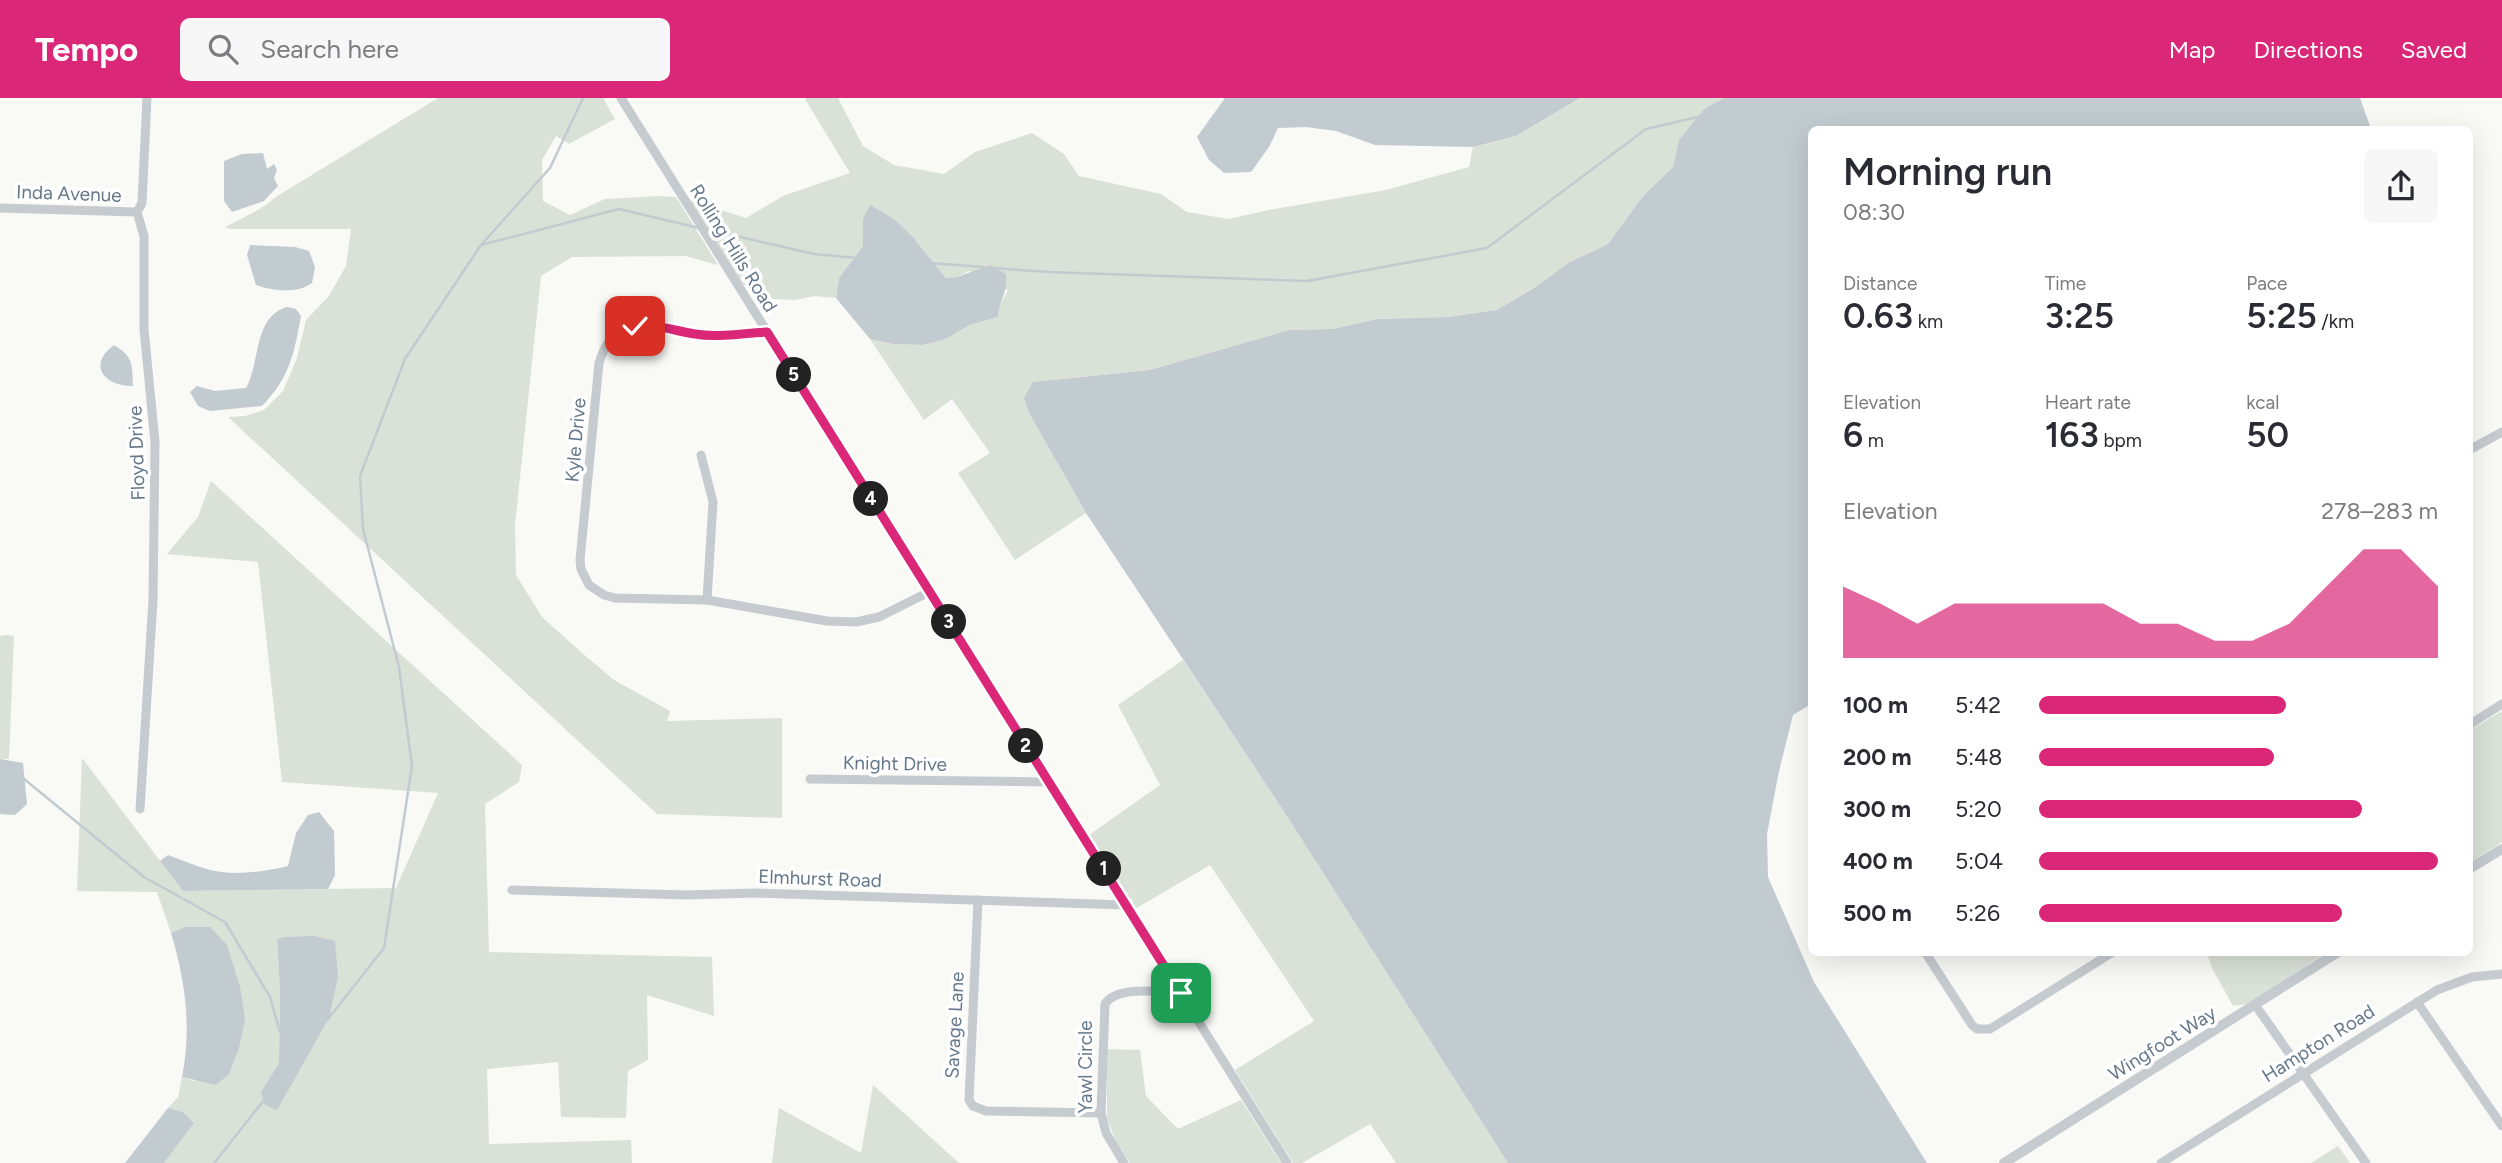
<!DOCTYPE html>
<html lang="en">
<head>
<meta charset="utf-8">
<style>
  body { margin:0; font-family:Figtree,sans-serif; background:#f7f7f7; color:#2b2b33; height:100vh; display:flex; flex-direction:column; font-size:26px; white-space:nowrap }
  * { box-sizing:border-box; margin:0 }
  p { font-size:23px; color:#7c7c81 }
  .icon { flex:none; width:38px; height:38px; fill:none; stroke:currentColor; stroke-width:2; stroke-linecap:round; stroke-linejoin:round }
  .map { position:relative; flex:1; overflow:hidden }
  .drawer { position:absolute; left:1808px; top:28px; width:665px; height:830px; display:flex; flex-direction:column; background:#fff; border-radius:10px; box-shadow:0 7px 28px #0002 }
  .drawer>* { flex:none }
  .pin { position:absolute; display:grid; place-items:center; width:60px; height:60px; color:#fff; margin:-30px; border-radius:14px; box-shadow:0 4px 10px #0006 }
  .km { position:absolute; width:35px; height:35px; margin:-18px; border-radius:50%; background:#222; color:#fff; font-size:19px; line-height:35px; text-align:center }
  .round { display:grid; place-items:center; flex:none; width:74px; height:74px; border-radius:10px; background:#f7f7f7 }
  .summary { display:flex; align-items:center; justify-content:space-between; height:119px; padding:0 35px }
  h1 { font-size:38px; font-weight:600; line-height:52px }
  .stats { display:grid; grid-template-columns:repeat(3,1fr); gap:10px; height:119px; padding:7px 35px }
  .stats div { display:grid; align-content:center }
  .stats b { font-size:35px; font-weight:600 }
  .stats small { font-size:19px; font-weight:400 }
  .stats p { font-size:19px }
  .chart { height:196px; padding:14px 35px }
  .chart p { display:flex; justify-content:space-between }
  .chart svg { width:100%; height:126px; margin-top:7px; fill:#db2777; opacity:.7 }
  ul { padding:0 35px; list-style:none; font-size:23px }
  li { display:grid; grid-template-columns:112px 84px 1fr; align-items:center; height:52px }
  li i { height:18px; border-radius:9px; background:#db2777 }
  header { display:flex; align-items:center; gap:42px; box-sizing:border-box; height:98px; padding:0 35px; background:#db2777; color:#fff }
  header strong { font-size:33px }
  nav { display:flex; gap:38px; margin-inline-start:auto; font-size:24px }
  .search { width:490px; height:63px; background:#f7f7f7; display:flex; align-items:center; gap:18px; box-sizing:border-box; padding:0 24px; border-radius:10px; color:#7c7c81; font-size:26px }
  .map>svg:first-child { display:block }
  .green { fill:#dae1d7; fill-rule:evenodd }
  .water { fill:#c1cbd0 }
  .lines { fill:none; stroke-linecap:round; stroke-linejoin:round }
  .stream { stroke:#c1cbd0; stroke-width:2.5 }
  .minor { stroke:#c6cbcf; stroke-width:9 }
  .tertiary { stroke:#c6cbcf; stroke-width:10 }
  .route-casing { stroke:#fff; stroke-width:14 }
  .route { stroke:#db2777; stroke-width:9 }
  .labels { text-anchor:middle; stroke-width:7; stroke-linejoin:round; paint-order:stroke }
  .street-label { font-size:19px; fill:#65788a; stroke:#fff }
</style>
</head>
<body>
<header>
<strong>Tempo</strong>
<div class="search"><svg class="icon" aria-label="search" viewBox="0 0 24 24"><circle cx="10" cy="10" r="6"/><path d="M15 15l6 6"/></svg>Search here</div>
<nav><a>Map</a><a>Directions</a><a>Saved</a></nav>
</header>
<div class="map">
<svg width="2502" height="1065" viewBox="0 0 2502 1065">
  <rect width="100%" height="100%" fill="#f9f9f6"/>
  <g class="green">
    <path d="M 438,0 L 603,0 L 615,21 L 569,46 L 556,38 L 542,62 L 543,103 L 570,117 L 605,101 L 659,98 L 676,99 L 718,167 L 685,158 L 572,159 L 541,178 L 515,427 L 516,477 L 542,519 L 581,554 L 614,582 L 670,613 L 667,623 L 782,620 L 782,720 L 657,716 L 228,319 L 245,318 L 264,312 L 283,293 L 297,260 L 306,222 L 329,198 L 346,168 L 351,131 L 230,131 L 225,129 C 239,121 264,111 274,100 Z"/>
    <path d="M 807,0 L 838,0 L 863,48 L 894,67 L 944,76 L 975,54 L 1032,35 L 1064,56 L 1079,78 L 1161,96 L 1187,114 L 1229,121 L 1268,112 L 1386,92 L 1469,69 L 1473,49 L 1516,38 L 1580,0 L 1724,0 L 1704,11 L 1679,42 L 1673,69 L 1643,98 L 1608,146 L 1570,164 L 1534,190 L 1497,212 L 1448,219 L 1378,221 L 1332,231 L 1289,232 L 1150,272 L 1033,284 L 1029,315 L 1086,415 L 1015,462 L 958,375 L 990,355 L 952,301 L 924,322 L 870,241 L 893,246 L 923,247 L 943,242 L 970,227 L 998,219 L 999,209 L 1008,192 L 969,173 L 957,179 L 946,180 L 912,138 L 894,121 L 863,121 L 863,148 L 839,180 L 836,200 L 815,198 L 795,202 L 758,200 L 742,185 L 689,102 L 746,120 L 783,98 L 850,75 L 805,1 Z"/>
    <path d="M 211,383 L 522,667 L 519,684 L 485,706 L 489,854 L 712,859 L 714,918 L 647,897 L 648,962 L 628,973 L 626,1020 L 561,1019 L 558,964 L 487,971 L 489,1046 L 631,1042 L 632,1065 L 164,1065 L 193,1026 L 183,1014 L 168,1010 L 178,999 L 182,979 L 194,983 L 185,829 L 171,835 L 157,794 L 77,793 L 82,660 L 183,793 L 396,790 L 438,695 L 282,684 L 258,464 L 167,456 L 198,419 ZM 277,842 L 329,920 L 261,994 L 279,965 L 280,894 Z"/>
    <path d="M 7,537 L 14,538 L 9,661 L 0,661 L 0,538 Z"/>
    <path d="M 1183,562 L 1283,712 L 1508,1065 L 1396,1065 L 1370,1026 L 1302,1065 L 1293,1065 L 1235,972 L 1314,923 L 1210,767 L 1135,811 L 1132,801 L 1129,801 L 1089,737 L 1160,687 L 1118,607 Z"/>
    <path d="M 2502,613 L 2502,744 L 2469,765 L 2469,633 Z"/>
    <path d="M 2206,854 L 2327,854 L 2248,906 L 2233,908 L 2213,872 Z"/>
    <path d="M 1107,951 L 1140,952 L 1146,998 L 1178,1031 L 1241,1002 L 1281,1065 L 1130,1065 L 1116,1043 L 1107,1021 Z"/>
    <path d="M 873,987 L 959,1065 L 772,1065 L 779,1010 L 861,1055 Z"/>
    <path d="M 2338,1048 L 2350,1065 L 2311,1065 Z"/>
  </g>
  <g class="water">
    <path d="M 1225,0 L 1580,0 L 1516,38 L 1473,49 L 1375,47 L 1336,33 L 1306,29 L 1278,30 L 1269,49 L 1251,74 L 1224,75 L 1209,62 L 1197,39 Z"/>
    <path d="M 1724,0 L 2360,0 L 2371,31 L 1980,32 L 1970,28 L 1969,32 L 1811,32 L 1811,606 L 1793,617 L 1779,673 L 1767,736 L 1768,779 L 1814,884 L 1927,1065 L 1508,1065 L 1283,712 L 1086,415 L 1029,315 L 1024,300 L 1033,284 L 1150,272 L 1289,232 L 1332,231 L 1378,221 L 1448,219 L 1497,212 L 1534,190 L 1570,164 L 1608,146 L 1643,98 L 1673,69 L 1679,42 L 1704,11 Z"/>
    <path d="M 263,55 L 267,71 L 274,66 L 277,72 L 274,80 L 278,88 L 264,103 L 232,114 L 224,103 L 224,63 L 242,56 Z"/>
    <path d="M 870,107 L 894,121 L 912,138 L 946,180 L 957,179 L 990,167 L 1006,176 C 1008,197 999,201 998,219 L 970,227 L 943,242 L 923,247 L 893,246 L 870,241 L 836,200 L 839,180 L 863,148 L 863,121 Z"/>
    <path d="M 250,147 L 295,149 L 309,153 L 315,169 L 312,185 C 297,196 273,193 256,187 L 247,157 Z"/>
    <path d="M 287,209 L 296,211 L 301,218 C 294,256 290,279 262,308 L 210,313 L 198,308 L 190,294 L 197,288 L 215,293 L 246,290 C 261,263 253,219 287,209 Z"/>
    <path d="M 114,247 C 134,259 132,267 133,288 C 104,288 87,267 114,247 Z"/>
    <path d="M 0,661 L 23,665 L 27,706 L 15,717 L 0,716 Z"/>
    <path d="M 319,714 L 334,733 L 335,777 L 328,791 L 183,793 L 160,763 L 168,757 C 182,762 196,768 210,772 C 235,778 263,774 288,768 L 296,735 L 308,717 Z"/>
    <path d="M 185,829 L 210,829 L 227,847 L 240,889 L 245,921 L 239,950 L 229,976 L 216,987 L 182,979 C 192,930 185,881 171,835 Z"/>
    <path d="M 314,838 L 335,843 L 338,879 L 329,920 L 277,1012 L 265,1007 L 261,994 L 279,965 L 280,894 L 277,841 L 286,839 Z"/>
    <path d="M 168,1010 L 183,1014 L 194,1025 L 164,1065 L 125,1065 Z"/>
  </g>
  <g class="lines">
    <g class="stream">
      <path d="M 706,131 L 814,156 L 857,160"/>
      <path d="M 482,146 L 550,70 L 583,0"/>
      <path d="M 930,165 L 983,169"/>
      <path d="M 993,170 L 1048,174 L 1307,183 L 1487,150 L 1646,31 L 1698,19"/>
      <path d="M 24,681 L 144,779 L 225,824 L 270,899 L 280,934"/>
      <path d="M 328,921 L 384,850 L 412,668 L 399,569 L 363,431 L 360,378 L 405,261 L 481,147 L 619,111 L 699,130"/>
      <path d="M 214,1065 L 265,1001"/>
    </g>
    <g class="minor">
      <path d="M 621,0 L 1287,1065"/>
      <path d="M 0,110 L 137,114"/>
      <path d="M 137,114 L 144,138 L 144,231 L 155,344 L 153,502 L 140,711"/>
      <path d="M 137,114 L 142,105 L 147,0"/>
      <path d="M 767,234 C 743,235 719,240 695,236 C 655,231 615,210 599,265 L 580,462 L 581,471 L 589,487 L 604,497 L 615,500 L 707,502 L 827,523 L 856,524 L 879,519 L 929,494"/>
      <path d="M 2469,352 L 2502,334"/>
      <path d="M 701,357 L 713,404 L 707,502"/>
      <path d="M 2469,627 L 2502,606"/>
      <path d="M 810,681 L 1050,684"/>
      <path d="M 512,792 L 687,797 L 755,795 L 1127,807"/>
      <path d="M 978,802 L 969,1002 L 973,1008 L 986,1013 L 1101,1015"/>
      <path d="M 1925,854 L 1972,927 L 1977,931 L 1990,931 L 2113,854"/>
      <path d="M 2417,904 L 2502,1028"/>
      <path d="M 2256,908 L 2366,1065"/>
      <path d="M 1124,1065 L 1106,1035 L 1101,1015 L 1105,906 C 1117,887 1160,894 1181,895"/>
      <path d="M 2161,1065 L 2437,892 L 2472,879 L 2502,876"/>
    </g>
    <g class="tertiary">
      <path d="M 2469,771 L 2502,751"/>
      <path d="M 2004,1065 L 2338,854"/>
    </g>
  </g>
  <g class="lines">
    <g class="route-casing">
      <path id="route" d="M 635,228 C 656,225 674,233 695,236 C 718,240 743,235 767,234 L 1181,895"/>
    </g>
    <use href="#route" class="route"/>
  </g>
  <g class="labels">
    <g class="street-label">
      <text transform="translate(69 95) rotate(2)" y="7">Inda Avenue</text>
      <text transform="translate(734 150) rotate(58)" y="7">Rolling Hills Road</text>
      <text transform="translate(575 342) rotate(-85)" y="7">Kyle Drive</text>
      <text transform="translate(136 355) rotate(-92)" y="7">Floyd Drive</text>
      <text transform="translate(895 665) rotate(1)" y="7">Knight Drive</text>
      <text transform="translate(820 780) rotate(2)" y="7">Elmhurst Road</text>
      <text transform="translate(954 927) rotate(-87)" y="7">Savage Lane</text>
      <text transform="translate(2162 945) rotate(-32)" y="7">Wingfoot Way</text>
      <text transform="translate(2318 945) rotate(-32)" y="7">Hampton Road</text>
      <text transform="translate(1085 969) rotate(-90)" y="7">Yawl Circle</text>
    </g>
  </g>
</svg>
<div class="pin" style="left:1181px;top:895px;background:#1e9e55"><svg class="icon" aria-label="arrive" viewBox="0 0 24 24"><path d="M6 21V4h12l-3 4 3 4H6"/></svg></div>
<div class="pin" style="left:635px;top:228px;background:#d93025"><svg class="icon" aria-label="check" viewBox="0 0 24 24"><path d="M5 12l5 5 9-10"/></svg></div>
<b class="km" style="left:1104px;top:771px">1</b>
<b class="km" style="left:1026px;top:648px">2</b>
<b class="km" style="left:949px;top:524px">3</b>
<b class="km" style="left:871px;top:401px">4</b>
<b class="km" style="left:794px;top:277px">5</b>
<section class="drawer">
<div class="summary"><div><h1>Morning run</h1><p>08:30</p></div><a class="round"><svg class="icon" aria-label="share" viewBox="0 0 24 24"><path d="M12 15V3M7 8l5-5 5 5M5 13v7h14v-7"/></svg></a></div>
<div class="stats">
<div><p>Distance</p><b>0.63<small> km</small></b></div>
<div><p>Time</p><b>3:25</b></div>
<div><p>Pace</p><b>5:25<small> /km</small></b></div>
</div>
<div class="stats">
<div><p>Elevation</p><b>6<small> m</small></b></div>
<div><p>Heart rate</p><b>163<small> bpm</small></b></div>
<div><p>kcal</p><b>50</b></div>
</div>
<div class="chart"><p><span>Elevation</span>278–283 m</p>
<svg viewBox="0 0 160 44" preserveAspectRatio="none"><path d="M0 44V19L10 25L20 32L30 25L40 25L50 25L60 25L70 25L80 32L90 32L100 38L110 38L120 32L130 19L140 6L150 6L160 19V44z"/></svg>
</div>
<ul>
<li><b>100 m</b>5:42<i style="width:62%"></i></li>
<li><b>200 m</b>5:48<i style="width:59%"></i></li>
<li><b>300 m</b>5:20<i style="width:81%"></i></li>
<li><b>400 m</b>5:04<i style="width:100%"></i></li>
<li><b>500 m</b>5:26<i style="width:76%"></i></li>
</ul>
</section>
</div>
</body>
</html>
